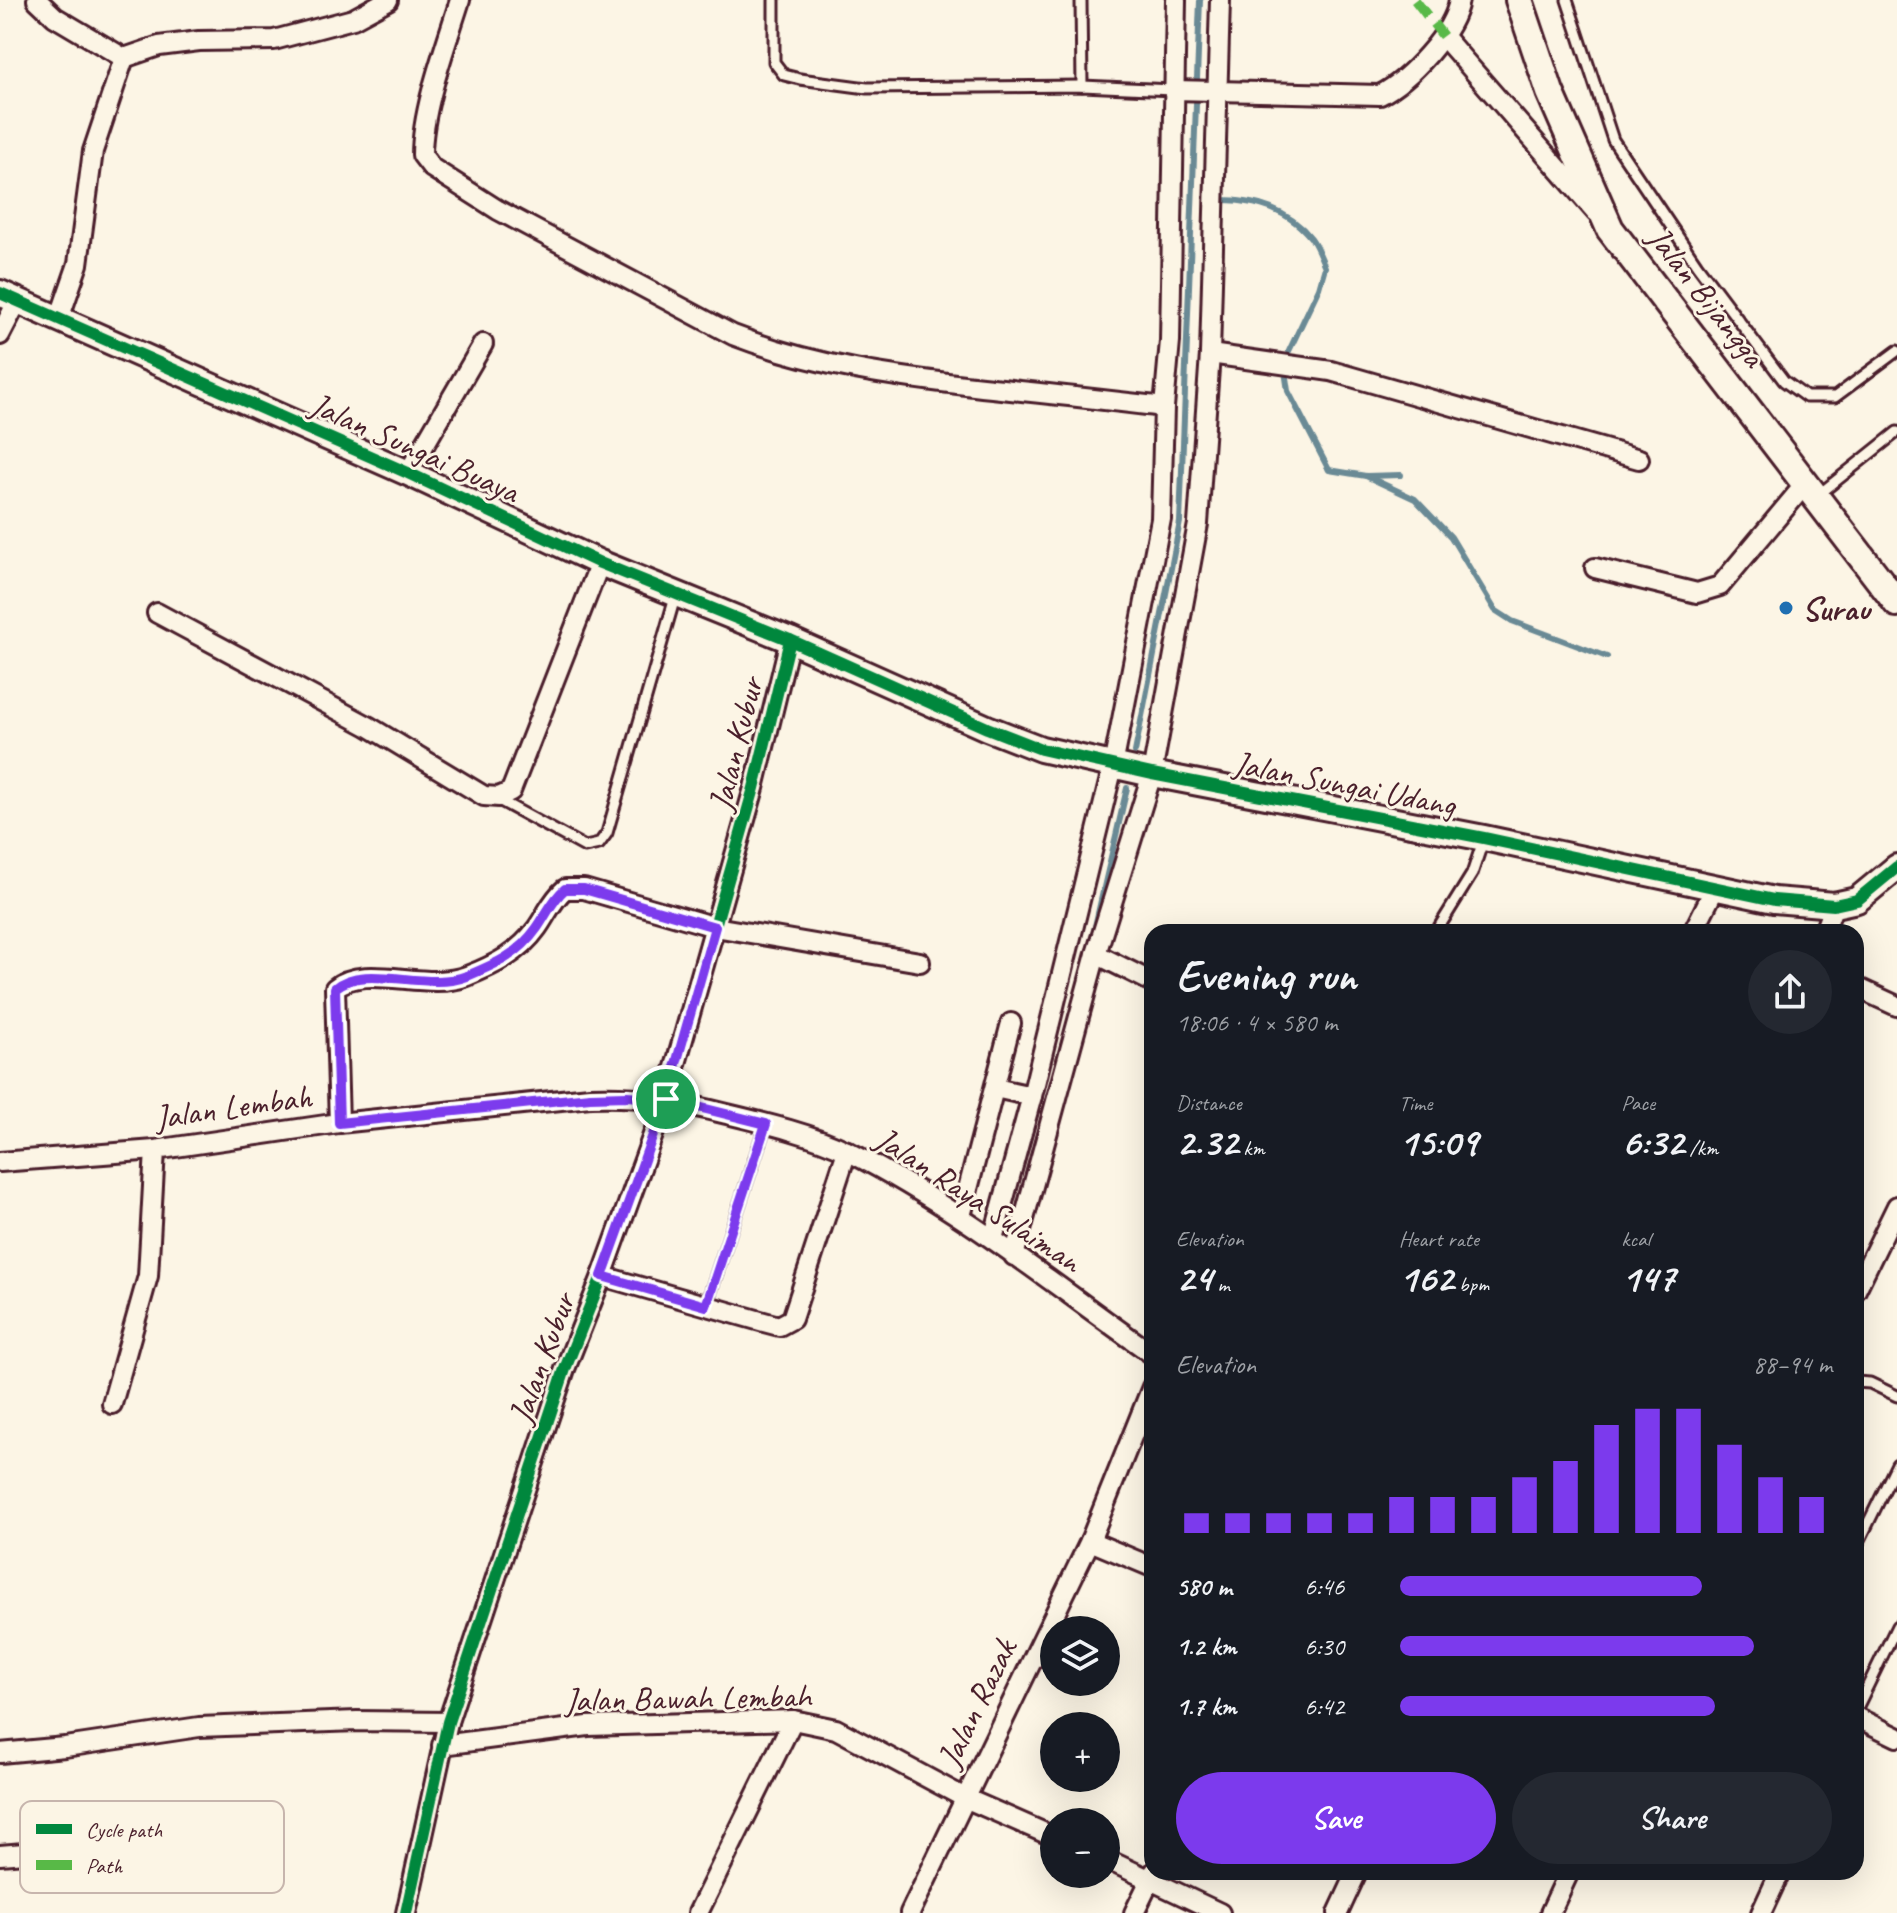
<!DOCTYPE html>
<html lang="en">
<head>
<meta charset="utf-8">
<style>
  body { margin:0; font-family:Caveat,sans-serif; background:#242831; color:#f1f3f6; height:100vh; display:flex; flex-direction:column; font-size:30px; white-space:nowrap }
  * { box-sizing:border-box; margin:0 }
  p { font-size:26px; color:#9ea1a6 }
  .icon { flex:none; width:44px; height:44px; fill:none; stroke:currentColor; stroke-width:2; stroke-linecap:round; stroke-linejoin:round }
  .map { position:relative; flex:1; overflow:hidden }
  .details { position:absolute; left:1144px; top:924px; width:720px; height:956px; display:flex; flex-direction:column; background:#171b24; border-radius:24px; box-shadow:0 8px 32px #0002 }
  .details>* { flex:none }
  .tools { position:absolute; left:1040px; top:1616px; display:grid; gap:16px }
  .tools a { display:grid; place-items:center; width:80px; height:80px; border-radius:50%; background:#171b24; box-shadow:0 8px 32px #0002; font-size:40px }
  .pin { position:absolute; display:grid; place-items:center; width:68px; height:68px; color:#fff; margin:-34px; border:4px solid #fff; border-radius:50%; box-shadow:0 2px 8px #0007 }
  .round { display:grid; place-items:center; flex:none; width:84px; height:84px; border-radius:42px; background:#242831 }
  .headline { display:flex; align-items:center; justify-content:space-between; height:136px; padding:0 32px }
  h1 { font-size:44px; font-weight:700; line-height:60px }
  .figures { display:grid; grid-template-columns:repeat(3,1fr); gap:12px; height:136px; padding:8px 32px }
  .figures div { display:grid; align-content:center }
  .figures b { font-size:40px; font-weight:700 }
  .figures small { font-size:22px; font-weight:400 }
  .figures p { font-size:22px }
  .chart { height:224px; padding:16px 32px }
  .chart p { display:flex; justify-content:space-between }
  .chart svg { width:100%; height:144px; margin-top:8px; stroke:#7c3aed; stroke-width:6 }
  .action { display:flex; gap:16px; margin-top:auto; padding:16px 32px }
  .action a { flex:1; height:92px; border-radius:48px; background:#7c3aed; color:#fff; font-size:32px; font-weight:700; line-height:92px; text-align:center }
  .action a+a { background:#242831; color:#f1f3f6 }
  ul { padding:0 32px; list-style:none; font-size:26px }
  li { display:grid; grid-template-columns:128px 96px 1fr; align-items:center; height:60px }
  li i { height:20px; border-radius:10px; background:#7c3aed }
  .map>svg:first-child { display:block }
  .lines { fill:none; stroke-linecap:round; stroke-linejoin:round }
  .stream { stroke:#6b8a95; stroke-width:6 }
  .service-casing { stroke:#4a1f2b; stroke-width:15 }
  .minor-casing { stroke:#4a1f2b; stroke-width:24 }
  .tertiary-casing { stroke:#4a1f2b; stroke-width:30 }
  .secondary-casing { stroke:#4a1f2b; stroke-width:32 }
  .service { stroke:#fcf5e5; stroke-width:9 }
  .minor { stroke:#fcf5e5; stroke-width:18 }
  .tertiary { stroke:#fcf5e5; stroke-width:24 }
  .secondary { stroke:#fcf5e5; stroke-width:26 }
  .quiet { stroke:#58b947; stroke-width:10; stroke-dasharray:20 10; stroke-linecap:butt }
  .cycleway-casing { stroke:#fcf5e5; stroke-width:17 }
  .cycleway { stroke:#00873e; stroke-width:12 }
  .route-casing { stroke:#fff; stroke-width:16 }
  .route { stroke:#7c3aed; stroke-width:10 }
  .poi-dot { fill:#1f6fb2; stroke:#fcf5e5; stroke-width:3 }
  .labels { text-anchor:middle; stroke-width:6; stroke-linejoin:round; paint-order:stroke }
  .street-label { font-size:34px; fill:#4a1f2b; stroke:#fcf5e5 }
  .poi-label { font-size:34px; font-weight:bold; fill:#4a1f2b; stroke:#fcf5e5; text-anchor:start }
  .key { fill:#fcf5e5; stroke:#c7b5ad; stroke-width:2 }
  .key-label { font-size:22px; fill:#4a1f2b }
</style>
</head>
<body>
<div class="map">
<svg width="1897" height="1913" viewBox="0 0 1897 1913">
  <rect width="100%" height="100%" fill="#fcf5e5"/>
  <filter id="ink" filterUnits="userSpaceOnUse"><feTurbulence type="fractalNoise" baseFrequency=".0125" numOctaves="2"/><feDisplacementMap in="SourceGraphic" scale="16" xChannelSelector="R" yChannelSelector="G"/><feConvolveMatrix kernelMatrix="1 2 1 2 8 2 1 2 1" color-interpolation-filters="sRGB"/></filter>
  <g filter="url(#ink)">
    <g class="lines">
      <g class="stream">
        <path d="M 1221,200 C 1255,200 1289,210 1311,238 C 1317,246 1321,258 1325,267 L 1319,288 L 1289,351"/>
        <path d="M 1285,371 L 1288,391 L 1329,470 L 1366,476 L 1401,475"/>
        <path d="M 1366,476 L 1415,499 L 1451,537 L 1495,610 L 1512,621 L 1607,657"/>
        <path d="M 1135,752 L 1180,522 L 1200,0"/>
        <path d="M 1093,935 L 1127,788"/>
      </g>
      <g class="service-casing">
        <g id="service">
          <path d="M 774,0 L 774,62 L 784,75 L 800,79 L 867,88 L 1082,86 L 1173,90"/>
          <path d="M 1081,0 L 1082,86"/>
          <path d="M 1567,0 L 1613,140 L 1697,265 L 1784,381 L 1806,397 L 1835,397 L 1897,351"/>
          <path d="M 1817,496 L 1897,432"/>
          <path d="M 497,799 L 585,847 L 599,844 L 607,833 L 676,594"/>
          <path d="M 1436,932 L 1472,874 L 1483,841"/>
          <path d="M 706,1306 L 766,1124"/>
          <path d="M 1856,1382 L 1870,1383 L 1897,1396"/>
          <path d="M 1856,1548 L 1897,1464"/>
          <path d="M 1856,1710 L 1897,1626"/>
        </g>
      </g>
      <g class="minor-casing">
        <g id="minor">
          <path d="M 37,0 L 55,17 L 124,58 L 159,46 L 199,41 L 274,40 L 353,19 L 388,0"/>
          <path d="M 460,0 C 446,45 422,109 422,155 L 432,168 L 498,210 L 733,335 C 816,367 895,377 982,387 C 1043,393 1103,400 1164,407"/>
          <path d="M 1443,36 L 1596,212"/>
          <path d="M 1173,90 L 1380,95 C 1409,80 1454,33 1459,0"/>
          <path d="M 59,319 L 78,264 L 93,151 L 124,58"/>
          <path d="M 0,335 L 17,302"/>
          <path d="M 1210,354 L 1331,371 L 1639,459"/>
          <path d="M 408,473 L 483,344"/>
          <path d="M 1595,568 L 1697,593 L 1720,586 L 1806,483"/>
          <path d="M 157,613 L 368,726 L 484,796 L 499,797 L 511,791 L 600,563"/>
          <path d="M 1693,932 L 1715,888"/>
          <path d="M 1824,932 L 1834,905"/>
          <path d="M 1096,954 L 1152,982"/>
          <path d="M 1856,987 L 1897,1006"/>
          <path d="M 995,1088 L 1032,1096"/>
          <path d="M 339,1123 L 335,988 C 365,962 426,992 467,976 C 495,965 519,953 537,928 C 547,914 552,900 565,889 L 584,889 L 715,927 L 920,962"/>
          <path d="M 0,1162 L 155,1150 L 339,1123 L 590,1097 C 640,1095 679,1102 727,1114 C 765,1123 815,1135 849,1152 C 958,1207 1053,1284 1152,1354"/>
          <path d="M 961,1216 L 1011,1023"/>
          <path d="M 993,1239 L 1032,1096 L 1113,766 L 1161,519 L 1164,407 L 1170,341 L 1176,0"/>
          <path d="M 1014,1256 L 1096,954 L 1152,774 L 1198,524 L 1210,354 L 1220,0"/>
          <path d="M 602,1276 L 764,1322 L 779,1326 L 792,1319 L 847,1151"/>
          <path d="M 1856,1290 L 1897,1206"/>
          <path d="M 112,1404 L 148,1276 L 155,1150"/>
          <path d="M 1090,1541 L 1152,1567"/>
          <path d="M 1856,1717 L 1897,1737"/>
          <path d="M 442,1745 L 588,1726 L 793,1720 L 836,1729 L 965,1798 L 1054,1837"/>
          <path d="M 0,1753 L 65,1747 L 199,1727 L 357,1721 L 448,1722"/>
          <path d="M 0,1855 L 73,1849"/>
          <path d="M 1106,1859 L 1220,1913"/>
          <path d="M 406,1913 L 448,1722 L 565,1369 L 602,1276 L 666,1099 L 754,788 L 790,640"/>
          <path d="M 698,1913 L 793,1720"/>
          <path d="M 910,1913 L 1090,1541 L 1152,1387"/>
          <path d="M 1134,1913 L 1154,1872"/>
          <path d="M 1338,1913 L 1357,1872"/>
          <path d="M 1550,1913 L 1569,1872"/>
          <path d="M 1761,1913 L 1780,1872"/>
        </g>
      </g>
      <g class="tertiary-casing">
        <path id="tertiary" d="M 0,293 L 408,473 L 600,563 L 790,640 L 987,728 L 1041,749 L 1152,774 L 1484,838 L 1774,900 L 1834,905 L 1857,900 L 1897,867"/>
      </g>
      <g class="secondary-casing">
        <path id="secondary" d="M 1519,0 L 1550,92 L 1610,229 L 1897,603"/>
      </g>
      <use href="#service" class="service"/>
      <use href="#minor" class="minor"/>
      <use href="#tertiary" class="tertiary"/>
      <use href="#secondary" class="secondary"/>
      <path class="quiet" d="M 1415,0 L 1443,36"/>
      <g class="cycleway-casing">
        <g id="cycleway">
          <path d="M 0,293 L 408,473 L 600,563 L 790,640 L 987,728 L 1041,749 L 1152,774 L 1484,838 L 1774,900 L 1834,905 L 1857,900 L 1897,867"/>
          <path d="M 406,1913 L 448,1722 L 565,1369 L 602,1276 L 666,1099 L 754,788 L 790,640"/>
        </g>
      </g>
      <use href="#cycleway" class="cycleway"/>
    </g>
  </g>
  <g class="lines" filter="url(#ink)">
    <g class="route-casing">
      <path id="route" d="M 666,1099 L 627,1096 L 590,1097 L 339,1123 L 335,988 C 365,962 426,992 467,976 C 496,964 518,955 537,928 C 547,914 552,900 565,889 L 584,889 L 715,927 L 666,1099 L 602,1276 L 706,1306 L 766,1124 L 666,1099"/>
    </g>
    <use href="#route" class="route"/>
  </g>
  <circle class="poi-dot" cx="1786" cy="608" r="8"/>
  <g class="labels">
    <g class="street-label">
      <text transform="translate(1707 296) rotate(52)" y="12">Jalan Bijangga</text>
      <text transform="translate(415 447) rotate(24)" y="12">Jalan Sungai Buaya</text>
      <text transform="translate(735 744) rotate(-76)" y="12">Jalan Kubur</text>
      <text transform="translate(1345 783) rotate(11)" y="12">Jalan Sungai Udang</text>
      <text transform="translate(233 1106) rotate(-8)" y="12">Jalan Lembah</text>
      <text transform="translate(979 1199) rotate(33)" y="12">Jalan Raya Sulaiman</text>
      <text transform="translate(541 1358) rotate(-70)" y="12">Jalan Kubur</text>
      <text transform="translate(688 1697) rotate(-1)" y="12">Jalan Bawah Lembah</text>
      <text transform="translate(976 1703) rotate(-64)" y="12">Jalan Razak</text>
    </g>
    <g class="poi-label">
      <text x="1802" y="620">Surau</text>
    </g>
  </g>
  <rect x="20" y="1801" width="264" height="92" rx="12" class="key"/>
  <rect x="36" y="1824" width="36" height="10" fill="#00873e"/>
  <rect x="36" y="1860" width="36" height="10" fill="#58b947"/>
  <g class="key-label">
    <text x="86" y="1837">Cycle path</text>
    <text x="86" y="1873">Path</text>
  </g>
</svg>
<div class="tools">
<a><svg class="icon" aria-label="layers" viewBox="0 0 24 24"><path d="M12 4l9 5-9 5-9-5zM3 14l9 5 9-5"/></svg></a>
<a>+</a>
<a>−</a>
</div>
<div class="pin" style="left:666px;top:1099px;background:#1e9e55"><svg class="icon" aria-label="arrive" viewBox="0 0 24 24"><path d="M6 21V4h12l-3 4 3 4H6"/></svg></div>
<section class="details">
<div class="headline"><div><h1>Evening run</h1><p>18:06 · 4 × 580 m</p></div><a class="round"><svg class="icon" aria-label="share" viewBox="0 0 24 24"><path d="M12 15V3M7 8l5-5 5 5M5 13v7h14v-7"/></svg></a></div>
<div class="figures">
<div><p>Distance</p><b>2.32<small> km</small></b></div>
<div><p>Time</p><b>15:09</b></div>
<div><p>Pace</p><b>6:32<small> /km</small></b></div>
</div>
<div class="figures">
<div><p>Elevation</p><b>24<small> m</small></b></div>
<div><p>Heart rate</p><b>162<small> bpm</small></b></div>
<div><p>kcal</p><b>147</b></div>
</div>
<div class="chart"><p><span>Elevation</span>88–94 m</p>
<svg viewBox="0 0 160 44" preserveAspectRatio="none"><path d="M5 44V38M15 44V38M25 44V38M35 44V38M45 44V38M55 44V33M65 44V33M75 44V33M85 44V27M95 44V22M105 44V11M115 44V6M125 44V6M135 44V17M145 44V27M155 44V33"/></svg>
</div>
<ul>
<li><b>580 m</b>6:46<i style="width:70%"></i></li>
<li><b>1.2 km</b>6:30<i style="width:82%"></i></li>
<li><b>1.7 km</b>6:42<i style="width:73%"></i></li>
</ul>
<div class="action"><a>Save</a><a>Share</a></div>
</section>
</div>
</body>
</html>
